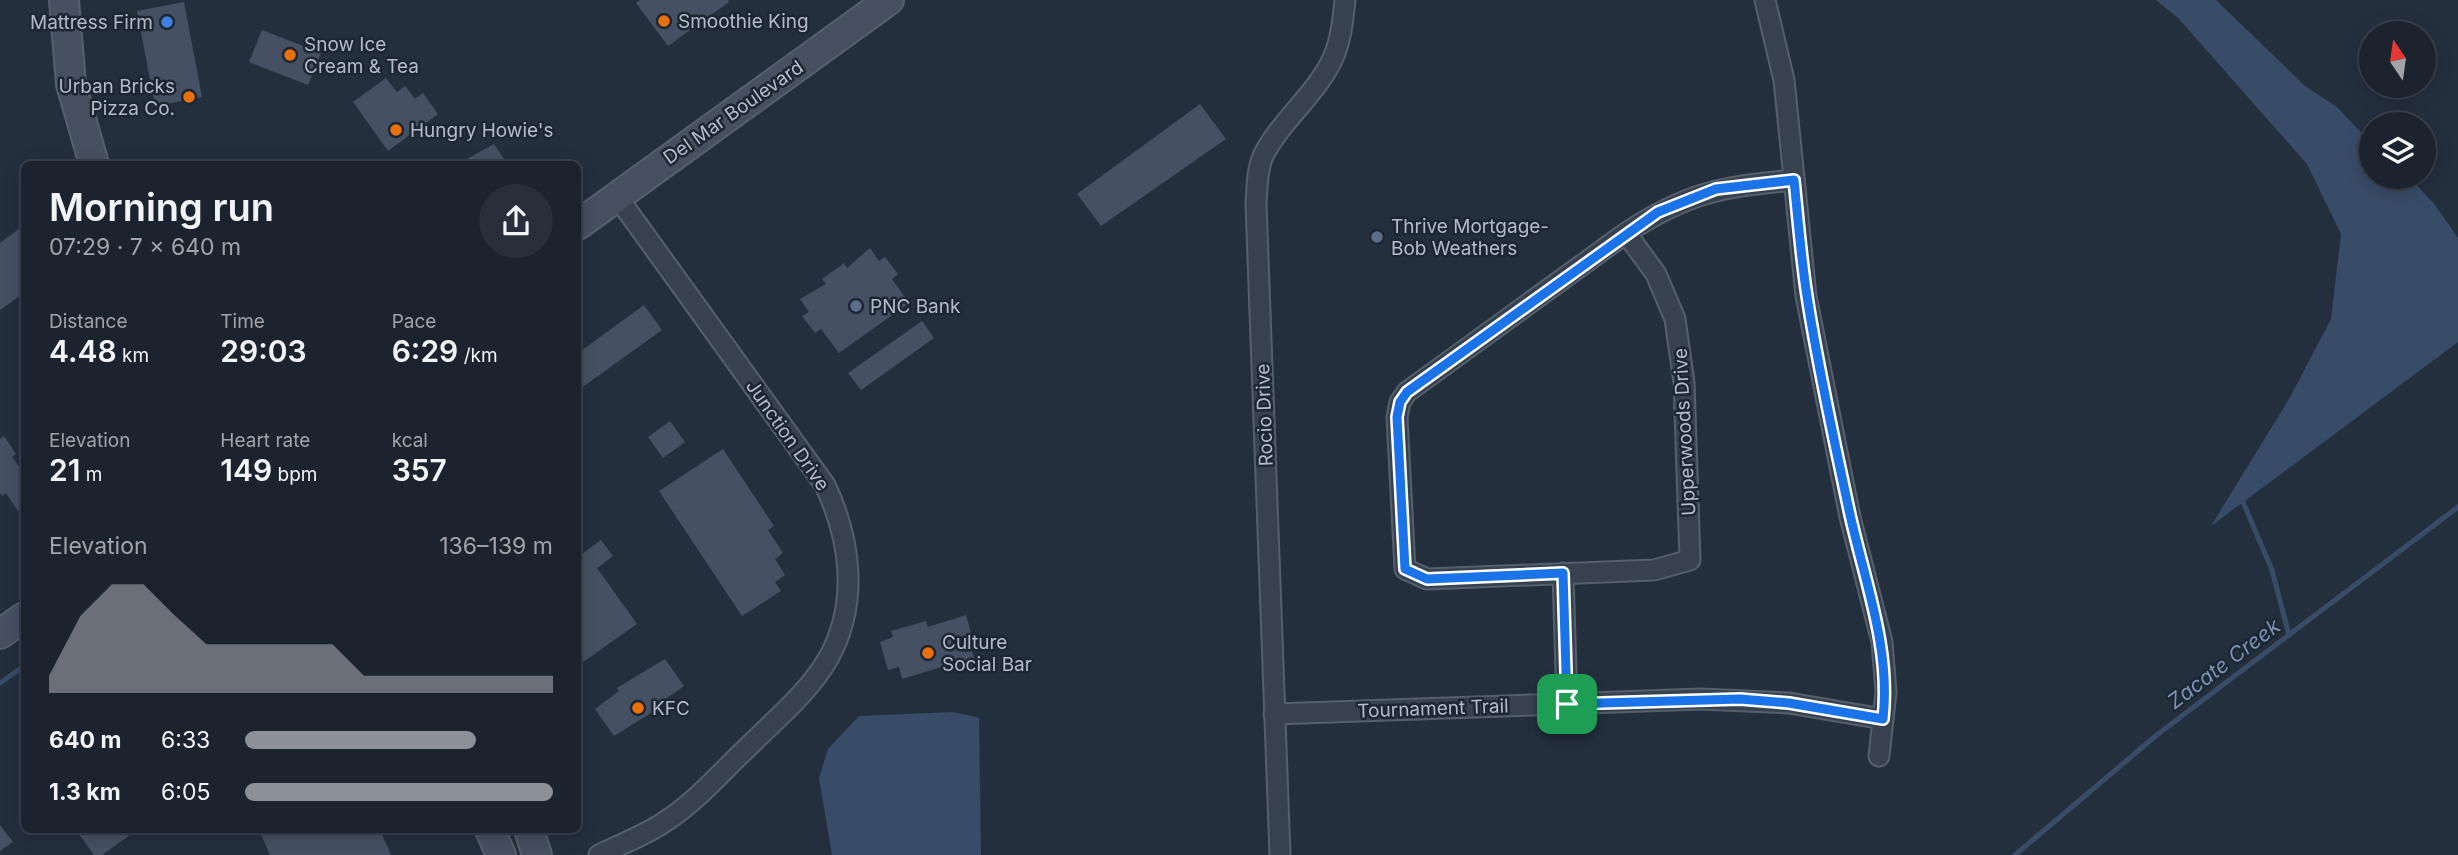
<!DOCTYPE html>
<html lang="en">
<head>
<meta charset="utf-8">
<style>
  body { margin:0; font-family:Inter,sans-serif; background:#282f3a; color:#f1f3f6; height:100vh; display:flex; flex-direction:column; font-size:26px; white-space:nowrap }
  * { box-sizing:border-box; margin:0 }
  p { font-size:23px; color:#a0a4aa }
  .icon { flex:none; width:38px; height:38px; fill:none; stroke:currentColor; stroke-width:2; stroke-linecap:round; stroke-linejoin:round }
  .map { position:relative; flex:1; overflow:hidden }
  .sheet { position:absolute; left:21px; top:161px; width:560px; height:672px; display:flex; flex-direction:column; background:#1b232e; border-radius:10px; box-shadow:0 4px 18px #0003,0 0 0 2px #39404a }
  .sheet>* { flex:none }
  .needle { width:46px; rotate:347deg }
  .buttons { position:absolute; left:2359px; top:21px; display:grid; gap:14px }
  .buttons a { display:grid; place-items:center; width:77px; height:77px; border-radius:50%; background:#1b232e; box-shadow:0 4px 18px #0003,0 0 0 2px #39404a; font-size:35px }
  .pin { position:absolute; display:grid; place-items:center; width:60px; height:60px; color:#fff; margin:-30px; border-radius:14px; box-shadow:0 4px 10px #0006 }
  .round { display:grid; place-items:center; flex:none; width:74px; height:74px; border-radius:37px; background:#282f3a }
  .head { display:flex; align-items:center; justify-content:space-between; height:119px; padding:0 28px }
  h1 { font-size:38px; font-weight:600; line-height:52px }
  .stats { display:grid; grid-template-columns:repeat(3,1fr); gap:10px; height:119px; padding:7px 28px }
  .stats div { display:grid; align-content:center }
  .stats b { font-size:30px; font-weight:600 }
  .stats small { font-size:19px; font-weight:400 }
  .stats p { font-size:19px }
  .chart { height:196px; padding:14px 28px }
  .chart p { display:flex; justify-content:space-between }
  .chart svg { width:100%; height:126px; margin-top:7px; fill:#8c9099; opacity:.7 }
  ul { padding:0 28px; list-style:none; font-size:23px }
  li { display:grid; grid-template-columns:112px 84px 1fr; align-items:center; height:52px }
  li i { height:18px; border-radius:9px; background:#8c9099 }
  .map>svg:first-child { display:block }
  .water { fill:#394c67 }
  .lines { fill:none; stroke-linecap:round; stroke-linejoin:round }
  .stream { stroke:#394c67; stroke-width:5 }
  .building { fill:#455162 }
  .street-casing { stroke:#565f6c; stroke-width:23 }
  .secondary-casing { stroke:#565f6c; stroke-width:32 }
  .street { stroke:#38414e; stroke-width:19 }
  .secondary { stroke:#465061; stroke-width:28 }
  .route-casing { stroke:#fff; stroke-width:14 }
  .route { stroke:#1a73e8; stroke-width:9 }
  .food-dot { fill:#e8710a; stroke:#1d2633; stroke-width:2.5 }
  .shop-dot { fill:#3f7fe0; stroke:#1d2633; stroke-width:2.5 }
  .service-dot { fill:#5c6f8a; stroke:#1d2633; stroke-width:2.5 }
  .labels { text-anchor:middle; stroke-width:5; stroke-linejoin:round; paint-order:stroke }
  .poi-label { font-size:19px; fill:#b4bcc9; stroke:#1d2633; text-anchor:start }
  .street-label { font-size:19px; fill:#b4bcc9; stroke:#1d2633 }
  .water-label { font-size:21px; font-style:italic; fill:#7c92b1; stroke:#1d2633 }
</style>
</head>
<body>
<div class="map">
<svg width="2458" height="855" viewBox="0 0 2458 855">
  <rect width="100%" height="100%" fill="#242f3e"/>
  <g class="water">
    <path d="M 2156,0 L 2216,0 L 2305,86 L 2337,107 L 2371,143 L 2371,177 L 2409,177 L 2435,205 L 2458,238 L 2458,342 L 2211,526 L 2289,399 L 2331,319 L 2341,234 L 2307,164 L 2178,18 Z"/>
    <path d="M 953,712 L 979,718 L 981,855 L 832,855 L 819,778 L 828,749 L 859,716 Z"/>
  </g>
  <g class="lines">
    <g class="stream">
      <path d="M 2245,497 L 2243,502 L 2272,570 L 2289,635"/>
      <path d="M 0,683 L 24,666"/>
      <path d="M 2015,855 L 2158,734 L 2458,507"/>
    </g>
  </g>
  <g class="building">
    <path d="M 640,0 L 728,0 L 729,2 L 668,46 L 636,3 Z"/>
    <path d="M 184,2 L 202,97 L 155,106 L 137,11 Z"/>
    <path d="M 262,30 L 321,53 L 308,85 L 249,62 Z"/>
    <path d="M 386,78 L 397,92 L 405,86 L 415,99 L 423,93 L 438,114 L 388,151 L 353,102 Z"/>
    <path d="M 1200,104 L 1226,139 L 1101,226 L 1077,194 Z"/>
    <path d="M 494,144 L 504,159 L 497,164 L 458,164 Z"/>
    <path d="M 24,225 L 24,293 L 0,310 L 0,243 Z"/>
    <path d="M 870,248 L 879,261 L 885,257 L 898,274 L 892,279 L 909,303 L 839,353 L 821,329 L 815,333 L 802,316 L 809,312 L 800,299 L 826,284 L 822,279 L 844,263 L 847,268 Z"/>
    <path d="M 644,305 L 662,330 L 580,389 L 578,353 Z"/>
    <path d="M 922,321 L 934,338 L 861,390 L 848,373 Z"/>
    <path d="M 670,421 L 685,442 L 663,458 L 648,437 Z"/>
    <path d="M 4,436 L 16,454 L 12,457 L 22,470 L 24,468 L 24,506 L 18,511 L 6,493 L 2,496 L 0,493 L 0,439 Z"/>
    <path d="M 723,449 L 774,526 L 768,530 L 783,553 L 775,559 L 785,575 L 775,582 L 781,591 L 742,616 L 659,491 Z"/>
    <path d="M 601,540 L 613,556 L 597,568 L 637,624 L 583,662 L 578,654 L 578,557 Z"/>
    <path d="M 966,615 L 972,636 L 973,642 L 969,644 L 977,665 L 957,669 L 955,663 L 902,679 L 899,667 L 888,670 L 880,642 L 893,637 L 891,631 L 926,621 L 928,627 Z"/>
    <path d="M 665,659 L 684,686 L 660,703 L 662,706 L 614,736 L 595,709 L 619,691 L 617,688 Z"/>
    <path d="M 0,825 L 13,842 L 0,851 Z"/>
    <path d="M 76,830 L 137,830 L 102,855 L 94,855 Z"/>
    <path d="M 259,830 L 380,830 L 391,855 L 270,855 Z"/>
  </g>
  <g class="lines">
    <g class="street-casing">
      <g id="street">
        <path d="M 1765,0 L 1784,80 L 1806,296 L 1850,517 L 1882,642 L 1886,692 L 1879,756"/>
        <path d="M 1626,233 L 1656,274 L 1675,319 L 1684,382 L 1690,560 L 1654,570 L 1427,579 L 1405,569 L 1397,417 L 1400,402 L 1407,392 L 1626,233 C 1688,192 1722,187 1794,180"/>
        <path d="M 1563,573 L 1567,704"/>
        <path d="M 1274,714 L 1701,699 L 1789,703 L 1883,719"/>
        <path d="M 599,855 C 621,844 646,835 666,821 C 696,802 723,770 749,746 C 776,719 808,693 828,659 C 859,604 851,540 825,485 L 616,195"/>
        <path d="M 1280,855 L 1256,204 C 1257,188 1257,170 1263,156 C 1281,120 1316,95 1333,58 C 1341,40 1343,20 1345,0"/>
      </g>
    </g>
    <g class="secondary-casing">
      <g id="secondary">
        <path d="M 64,0 L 71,84 L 94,164"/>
        <path d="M 578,225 L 889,0"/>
        <path d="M 0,634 L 24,617"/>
        <path d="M 490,830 L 501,855"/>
        <path d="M 529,830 L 537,855"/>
      </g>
    </g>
    <use href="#street" class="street"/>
    <use href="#secondary" class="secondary"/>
  </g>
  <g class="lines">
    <g class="route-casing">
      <path id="route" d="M 1794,180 C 1798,218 1801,258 1807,296 C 1818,368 1834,439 1849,510 C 1864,580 1891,647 1883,719 L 1789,703 L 1740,699 L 1567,704 L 1563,573 L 1427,579 L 1405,569 L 1397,417 L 1400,402 L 1407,392 L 1658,212 L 1716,189 Z"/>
    </g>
    <use href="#route" class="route"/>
  </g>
  <g class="food-dot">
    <circle cx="664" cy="21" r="7"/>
    <circle cx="290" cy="55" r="7"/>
    <circle cx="189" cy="97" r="7"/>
    <circle cx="396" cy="130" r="7"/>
    <circle cx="928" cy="653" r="7"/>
    <circle cx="638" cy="708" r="7"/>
  </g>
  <circle class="shop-dot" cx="167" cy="22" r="7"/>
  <g class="service-dot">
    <circle cx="1377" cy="237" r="7"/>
    <circle cx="856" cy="306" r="7"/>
  </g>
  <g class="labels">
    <g class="poi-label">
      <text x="678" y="28">Smoothie King</text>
      <text x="153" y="29" text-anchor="end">Mattress Firm</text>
      <text x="304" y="51">Snow Ice<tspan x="304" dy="22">Cream &amp; Tea</tspan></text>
      <text x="175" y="93" text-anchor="end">Urban Bricks<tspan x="175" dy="22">Pizza Co.</tspan></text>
      <text x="410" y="137">Hungry Howie's</text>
      <text x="1391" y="233">Thrive Mortgage-<tspan x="1391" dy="22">Bob Weathers</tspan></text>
      <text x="870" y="313">PNC Bank</text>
      <text x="942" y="649">Culture<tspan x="942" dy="22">Social Bar</tspan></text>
      <text x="652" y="715">KFC</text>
    </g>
    <g class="street-label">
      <text transform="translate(733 112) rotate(-35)" y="7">Del Mar Boulevard</text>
      <text transform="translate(1264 415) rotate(-92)" y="7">Rocio Drive</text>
      <text transform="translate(1684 432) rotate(-93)" y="7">Upperwoods Drive</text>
      <text transform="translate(788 435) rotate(55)" y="7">Junction Drive</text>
      <text transform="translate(1433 708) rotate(-2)" y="7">Tournament Trail</text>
    </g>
    <g class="water-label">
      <text transform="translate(2224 664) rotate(-37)" y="7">Zacate Creek</text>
    </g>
  </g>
</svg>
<div class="buttons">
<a><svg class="needle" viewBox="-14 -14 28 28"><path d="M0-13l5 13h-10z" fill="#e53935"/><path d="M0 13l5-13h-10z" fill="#a0a4aa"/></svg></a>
<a><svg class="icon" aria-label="layers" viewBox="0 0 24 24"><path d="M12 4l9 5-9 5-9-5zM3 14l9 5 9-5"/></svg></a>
</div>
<div class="pin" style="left:1567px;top:704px;background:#1e9e55"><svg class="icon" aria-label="arrive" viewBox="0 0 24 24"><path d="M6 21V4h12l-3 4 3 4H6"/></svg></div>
<section class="sheet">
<div class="head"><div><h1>Morning run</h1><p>07:29 · 7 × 640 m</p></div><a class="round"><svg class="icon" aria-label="share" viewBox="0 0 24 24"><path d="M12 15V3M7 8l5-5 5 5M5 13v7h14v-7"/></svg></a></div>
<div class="stats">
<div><p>Distance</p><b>4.48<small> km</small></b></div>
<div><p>Time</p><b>29:03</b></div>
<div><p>Pace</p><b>6:29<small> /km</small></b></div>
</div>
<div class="stats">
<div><p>Elevation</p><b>21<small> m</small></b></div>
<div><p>Heart rate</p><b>149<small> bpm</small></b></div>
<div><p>kcal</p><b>357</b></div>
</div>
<div class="chart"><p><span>Elevation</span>136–139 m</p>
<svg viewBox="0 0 160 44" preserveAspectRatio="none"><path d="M0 44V38L10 17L20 6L30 6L40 17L50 27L60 27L70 27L80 27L90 27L100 38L110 38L120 38L130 38L140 38L150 38L160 38V44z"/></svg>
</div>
<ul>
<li><b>640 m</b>6:33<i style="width:75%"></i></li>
<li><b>1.3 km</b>6:05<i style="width:100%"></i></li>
</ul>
</section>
</div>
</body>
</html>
